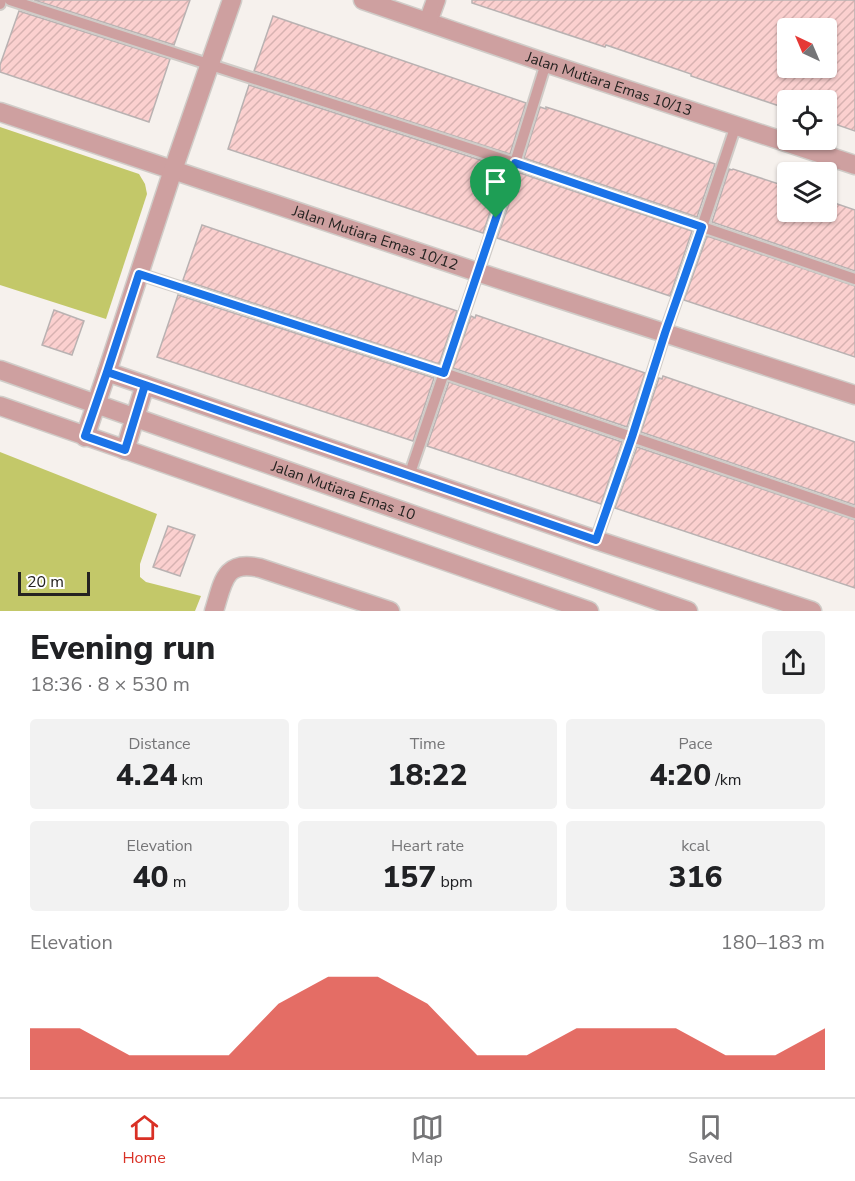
<!DOCTYPE html>
<html lang="en">
<head>
<meta charset="utf-8">
<style>
  body { margin:0; font-family:"Nunito Sans",sans-serif; background:#f2f2f2; color:#202124; height:100vh; display:flex; flex-direction:column; font-size:22px; white-space:nowrap }
  * { box-sizing:border-box; margin:0 }
  p { font-size:20px; color:#757577 }
  .icon { flex:none; width:33px; height:33px; fill:none; stroke:currentColor; stroke-width:2; stroke-linecap:round; stroke-linejoin:round }
  .map { position:relative; height:611px; overflow:hidden }
  .drawer { display:flex; flex-direction:column; background:#fff; flex:1 }
  .drawer>* { flex:none }
  .needle { width:39px; rotate:316deg }
  .fabs { position:absolute; left:777px; top:18px; display:grid; gap:12px }
  .fabs a { display:grid; place-items:center; width:60px; height:60px; border-radius:6px; background:#fff; box-shadow:0 2px 4px #0004; font-size:30px }
  .scale { position:absolute; left:18px; bottom:15px; width:72px; box-sizing:border-box; padding-left:6px; border:3px solid #252321; border-top:0; font-size:16px; line-height:21px; white-space:nowrap; color:#252321; -webkit-text-stroke:4px #fff; paint-order:stroke }
  .pin { position:absolute; display:grid; place-items:center; width:51px; height:51px; color:#fff; margin:-62px -26px; border-radius:50% 50% 50% 0; rotate:-45deg; box-shadow:0 0 6px #0007 }
  .pin .icon { rotate:45deg }
  .round { display:grid; place-items:center; flex:none; width:63px; height:63px; border-radius:6px; background:#f2f2f2 }
  .overview { display:flex; align-items:center; justify-content:space-between; height:102px; padding:0 30px }
  h1 { font-size:33px; font-weight:800; line-height:45px }
  .metrics { display:grid; grid-template-columns:repeat(3,1fr); gap:9px; height:102px; padding:6px 30px }
  .metrics div { display:grid; align-content:center; border-radius:6px; background:#f2f2f2; text-align:center }
  .metrics b { font-size:30px; font-weight:800 }
  .metrics small { font-size:16px; font-weight:400 }
  .metrics p { font-size:16px }
  .chart { height:168px; padding:12px 30px }
  .chart p { display:flex; justify-content:space-between }
  .chart svg { width:100%; height:108px; margin-top:6px; fill:#d93025; opacity:.7 }
  .dock { display:flex; justify-content:space-around; align-items:center; height:84px; border-top:2px solid #e0e0e0; background:#fff; font-size:16px; color:#757577 }
  .dock a { display:grid; justify-items:center; gap:3px }
  .dock .on { color:#d93025 }
  .map>svg:first-child { display:block }
  .green { fill:#c3c869 }
  .building { fill:url(#building-hatch); stroke:#b9b2b2; stroke-width:1.5; fill-rule:evenodd }
  .lines { fill:none; stroke-linecap:round; stroke-linejoin:round }
  .service-casing { stroke:#d0ccc8; stroke-width:14 }
  .minor-casing { stroke:#d0ccc8; stroke-width:21 }
  .tertiary-casing { stroke:#d0ccc8; stroke-width:21 }
  .service { stroke:#cea0a0; stroke-width:10 }
  .minor { stroke:#cea0a0; stroke-width:18 }
  .tertiary { stroke:#cea0a0; stroke-width:18 }
  .route-casing { stroke:#fff; stroke-width:12 }
  .route { stroke:#1a73e8; stroke-width:8 }
  .labels { text-anchor:middle; stroke-width:6; stroke-linejoin:round; paint-order:stroke }
  .street-label { font-size:15px; fill:#252321; stroke:#fff }
</style>
</head>
<body>
<div class="map">
<svg width="855" height="611" viewBox="0 0 855 611">
  <defs>
    <pattern id="building-hatch" width="6" height="6" patternUnits="userSpaceOnUse" patternTransform="scale(1.5)"><rect width="6" height="6" fill="#fbd0cf"/><path d="M-1 1l2-2M0 6l6-6M5 7l2-2" fill="none" stroke="#d7b2b1"/></pattern>
  </defs>
  <rect width="100%" height="100%" fill="#f6f1ed"/>
  <g class="green">
    <path d="M 0,127 L 139,174 L 145,184 L 147,194 L 106,319 L 0,285 Z"/>
    <path d="M 0,452 L 157,514 L 140,564 L 140,577 L 146,582 L 201,596 L 195,611 L 0,611 Z"/>
  </g>
  <g class="building">
    <path d="M 34,0 L 190,0 L 174,45 Z"/>
    <path d="M 472,0 L 855,0 L 855,131 L 826,121 L 826,100 L 788,100 L 788,109 L 691,76 L 691,74 L 606,45 L 605,47 L 472,3 ZM 788,28 L 826,28 L 826,68 L 788,68 Z"/>
    <path d="M 19,11 L 170,59 L 149,122 L 0,72 L 0,65 Z"/>
    <path d="M 273,16 L 526,103 L 510,154 L 254,71 Z"/>
    <path d="M 249,85 L 505,168 L 483,233 L 228,149 Z"/>
    <path d="M 540,107 L 546,109 L 546,107 L 568,114 L 715,164 L 697,217 L 524,158 Z"/>
    <path d="M 729,169 L 732,170 L 733,169 L 788,187 L 788,212 L 826,212 L 826,200 L 855,210 L 855,271 L 712,222 Z"/>
    <path d="M 520,173 L 692,231 L 670,296 L 497,238 Z"/>
    <path d="M 202,225 L 457,311 L 439,364 L 183,280 Z"/>
    <path d="M 707,236 L 855,286 L 855,357 L 684,300 Z"/>
    <path d="M 178,295 L 434,378 L 413,441 L 157,357 Z"/>
    <path d="M 54,310 L 84,321 L 72,355 L 42,345 Z"/>
    <path d="M 476,315 L 645,373 L 627,427 L 453,368 L 471,316 L 475,318 Z"/>
    <path d="M 663,376 L 855,442 L 855,505 L 641,432 L 659,378 L 662,379 Z"/>
    <path d="M 449,382 L 622,442 L 601,504 L 427,446 Z"/>
    <path d="M 637,447 L 855,520 L 855,588 L 615,508 Z"/>
    <path d="M 168,526 L 195,535 L 180,576 L 153,567 Z"/>
  </g>
  <g class="lines">
    <g class="service-casing">
      <g id="service">
        <path d="M 10,0 L 515,163 L 855,279"/>
        <path d="M 0,4 L 1,0"/>
        <path d="M 139,274 L 444,373 L 855,513"/>
        <path d="M 409,476 L 515,163 L 546,63"/>
        <path d="M 596,540 L 632,437 L 665,333 L 702,227 L 736,125"/>
      </g>
    </g>
    <g class="minor-casing">
      <g id="minor">
        <path id="s1" d="M 363,0 L 546,63 L 855,165"/>
        <path d="M 428,22 L 436,0"/>
        <path id="s2" d="M 0,112 L 477,272 L 855,395"/>
        <path d="M 107,372 L 596,540 L 812,611"/>
        <path d="M 85,437 L 107,372 L 173,170 L 232,0"/>
        <path d="M 125,450 L 145,385"/>
        <path d="M 214,611 C 223,583 224,559 260,568 L 390,611"/>
      </g>
    </g>
    <g class="tertiary-casing">
      <g id="tertiary">
        <path id="s3" d="M 0,370 L 96,404 L 688,611"/>
        <path d="M 0,406 L 589,611"/>
      </g>
    </g>
    <use href="#service" class="service"/>
    <use href="#minor" class="minor"/>
    <use href="#tertiary" class="tertiary"/>
  </g>
  <g class="lines">
    <g class="route-casing">
      <path id="route" d="M 496,218 L 444,373 L 139,274 L 107,372 L 145,385 L 125,450 L 85,436 L 107,372 L 145,385 L 596,540 L 632,437 L 665,333 L 702,227 L 515,163 L 496,218"/>
    </g>
    <use href="#route" class="route"/>
  </g>
  <g class="labels">
    <g class="street-label">
      <text dy="5" stroke="none"><textPath href="#s1" startOffset="260">Jalan Mutiara Emas 10/13</textPath></text>
      <text dy="5" stroke="none"><textPath href="#s2" startOffset="396">Jalan Mutiara Emas 10/12</textPath></text>
      <text dy="5" stroke="none"><textPath href="#s3" startOffset="364">Jalan Mutiara Emas 10</textPath></text>
    </g>
  </g>
</svg>
<div class="fabs">
<a><svg class="needle" viewBox="-14 -14 28 28"><path d="M0-13l5 13h-10z" fill="#e53935"/><path d="M0 13l5-13h-10z" fill="#757577"/></svg></a>
<a><svg class="icon" aria-label="locate" viewBox="0 0 24 24"><circle cx="12" cy="12" r="6"/><path d="M12 2v4M12 18v4M2 12h4M18 12h4"/></svg></a>
<a><svg class="icon" aria-label="layers" viewBox="0 0 24 24"><path d="M12 4l9 5-9 5-9-5zM3 14l9 5 9-5"/></svg></a>
</div>
<div class="scale">20 m</div>
<div class="pin" style="left:496px;top:218px;background:#1e9e55"><svg class="icon" aria-label="arrive" viewBox="0 0 24 24"><path d="M6 21V4h12l-3 4 3 4H6"/></svg></div>
</div>
<section class="drawer">
<div class="overview"><div><h1>Evening run</h1><p>18:36 · 8 × 530 m</p></div><a class="round"><svg class="icon" aria-label="share" viewBox="0 0 24 24"><path d="M12 15V3M7 8l5-5 5 5M5 13v7h14v-7"/></svg></a></div>
<div class="metrics">
<div><p>Distance</p><b>4.24<small> km</small></b></div>
<div><p>Time</p><b>18:22</b></div>
<div><p>Pace</p><b>4:20<small> /km</small></b></div>
</div>
<div class="metrics">
<div><p>Elevation</p><b>40<small> m</small></b></div>
<div><p>Heart rate</p><b>157<small> bpm</small></b></div>
<div><p>kcal</p><b>316</b></div>
</div>
<div class="chart"><p><span>Elevation</span>180–183 m</p>
<svg viewBox="0 0 160 44" preserveAspectRatio="none"><path d="M0 44V27L10 27L20 38L30 38L40 38L50 17L60 6L70 6L80 17L90 38L100 38L110 27L120 27L130 27L140 38L150 38L160 27V44z"/></svg>
</div>
</section>
<nav class="dock">
<a class="on"><svg class="icon" aria-label="home" viewBox="0 0 24 24"><path d="M3 11l9-7 9 7M6 9v11h12V9"/></svg>Home</a>
<a><svg class="icon" aria-label="map" viewBox="0 0 24 24"><path d="M3 6l6-2 6 2 6-2v14l-6 2-6-2-6 2zM9 4v14M15 6v14"/></svg>Map</a>
<a><svg class="icon" aria-label="saved" viewBox="0 0 24 24"><path d="M7 4h10v16l-5-4-5 4z"/></svg>Saved</a>
</nav>
</body>
</html>
